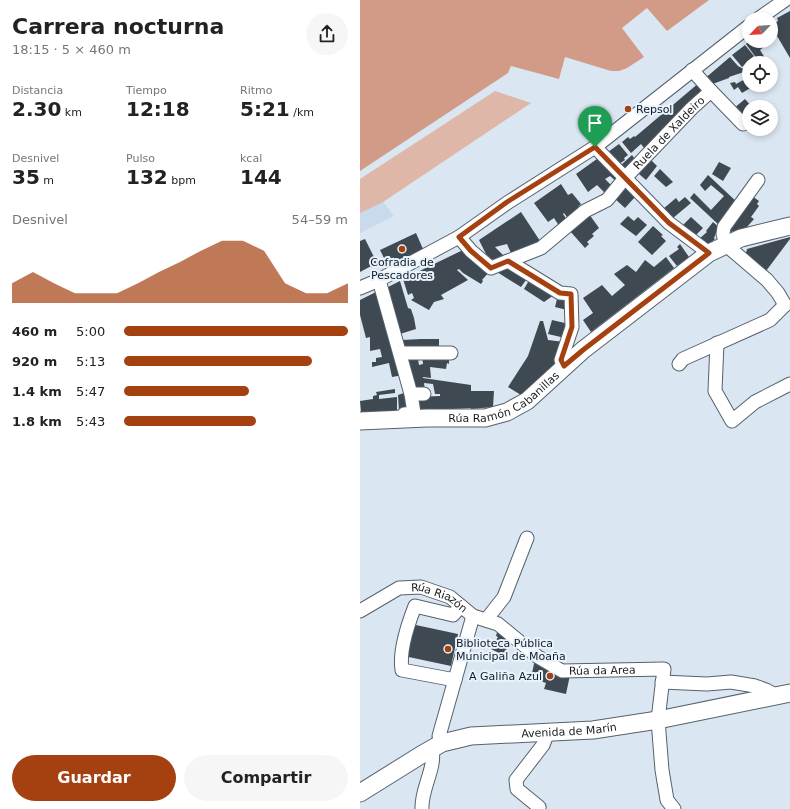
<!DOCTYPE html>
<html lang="es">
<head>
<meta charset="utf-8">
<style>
  body { margin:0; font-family:"DejaVu Sans",sans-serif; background:#f6f6f6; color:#222; height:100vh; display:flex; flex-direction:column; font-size:15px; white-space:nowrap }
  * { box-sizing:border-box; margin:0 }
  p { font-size:13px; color:#767676 }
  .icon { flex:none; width:22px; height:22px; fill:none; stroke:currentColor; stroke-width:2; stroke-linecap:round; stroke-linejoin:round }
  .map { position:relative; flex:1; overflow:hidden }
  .panel { display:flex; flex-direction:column; background:#fff; width:360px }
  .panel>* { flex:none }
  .needle { width:26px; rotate:245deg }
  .controls { position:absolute; left:382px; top:12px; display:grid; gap:8px }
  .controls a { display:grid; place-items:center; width:36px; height:36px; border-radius:50%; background:#fff; box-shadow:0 2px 6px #0003; font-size:20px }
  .pin { position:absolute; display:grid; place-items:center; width:34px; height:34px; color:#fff; margin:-41px -17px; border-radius:50% 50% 50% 0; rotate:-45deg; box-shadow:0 0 4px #0007 }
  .pin .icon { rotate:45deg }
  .round { display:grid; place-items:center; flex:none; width:42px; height:42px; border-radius:21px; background:#f6f6f6 }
  .headline { display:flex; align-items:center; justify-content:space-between; height:68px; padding:0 12px }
  h1 { font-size:22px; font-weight:700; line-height:30px }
  .figures { display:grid; grid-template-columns:repeat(3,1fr); gap:6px; height:68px; padding:4px 12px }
  .figures div { display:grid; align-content:center }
  .figures b { font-size:20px; font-weight:700 }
  .figures small { font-size:11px; font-weight:400 }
  .figures p { font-size:11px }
  .chart { height:112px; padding:8px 12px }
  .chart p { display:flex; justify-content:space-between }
  .chart svg { width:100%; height:72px; margin-top:4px; fill:#a54111; opacity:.7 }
  .primary-button { display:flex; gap:8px; margin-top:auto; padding:8px 12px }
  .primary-button a { flex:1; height:46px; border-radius:24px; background:#a54111; color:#fff; font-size:16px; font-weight:700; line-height:46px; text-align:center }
  .primary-button a+a { background:#f6f6f6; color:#222 }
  ul { padding:0 12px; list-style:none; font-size:13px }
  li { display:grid; grid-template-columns:64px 48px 1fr; align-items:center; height:30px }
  li i { height:10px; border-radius:5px; background:#a54111 }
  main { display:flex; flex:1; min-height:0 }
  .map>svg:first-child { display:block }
  .built { fill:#c8daeb }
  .green { fill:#deb7a8 }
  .water { fill:#d29b87 }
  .building { fill:#3f4952 }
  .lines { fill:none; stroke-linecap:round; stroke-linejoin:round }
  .minor-casing { stroke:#57616b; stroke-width:15 }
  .major-casing { stroke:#57616b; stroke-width:19 }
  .minor { stroke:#fff; stroke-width:13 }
  .major { stroke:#fff; stroke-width:17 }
  .route-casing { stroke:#fff; stroke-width:8 }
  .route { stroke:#a54111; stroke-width:5 }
  .poi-dot { fill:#a54111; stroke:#e7f3ff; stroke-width:1.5 }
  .labels { text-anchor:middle; stroke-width:4; stroke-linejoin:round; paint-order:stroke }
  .poi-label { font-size:11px; fill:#181c20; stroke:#e7f3ff; text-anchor:start }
  .street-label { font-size:11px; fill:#181c20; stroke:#e7f3ff }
</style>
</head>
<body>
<main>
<section class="panel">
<div class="headline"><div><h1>Carrera nocturna</h1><p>18:15 · 5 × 460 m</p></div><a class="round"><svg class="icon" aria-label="share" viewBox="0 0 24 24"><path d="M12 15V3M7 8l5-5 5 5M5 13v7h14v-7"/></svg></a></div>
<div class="figures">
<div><p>Distancia</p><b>2.30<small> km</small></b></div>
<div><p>Tiempo</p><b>12:18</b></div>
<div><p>Ritmo</p><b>5:21<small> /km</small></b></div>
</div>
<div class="figures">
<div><p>Desnivel</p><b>35<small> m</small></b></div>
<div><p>Pulso</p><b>132<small> bpm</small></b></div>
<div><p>kcal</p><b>144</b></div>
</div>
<div class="chart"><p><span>Desnivel</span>54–59 m</p>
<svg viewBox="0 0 160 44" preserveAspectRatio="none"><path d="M0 44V32L10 25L20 32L30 38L40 38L50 38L60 32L70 25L80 19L90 12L100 6L110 6L120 12L130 32L140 38L150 38L160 32V44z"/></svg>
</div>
<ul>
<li><b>460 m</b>5:00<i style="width:100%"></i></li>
<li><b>920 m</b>5:13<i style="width:84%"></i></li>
<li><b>1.4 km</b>5:47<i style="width:56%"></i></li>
<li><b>1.8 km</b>5:43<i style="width:59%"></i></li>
</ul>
<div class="primary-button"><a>Guardar</a><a>Compartir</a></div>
</section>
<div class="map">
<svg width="430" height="809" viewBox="0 0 430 809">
  <rect width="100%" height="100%" fill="#dae6f1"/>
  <path class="built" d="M 0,190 L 23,202 L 34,216 L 0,233 Z"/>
  <path class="green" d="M 135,91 L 171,103 L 23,202 L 0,213 L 0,179 Z"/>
  <path class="water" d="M 0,0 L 349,0 L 307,31 L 287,8 L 262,28 L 284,57 L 267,68 L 259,71 L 251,71 L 205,57 L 199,79 L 151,66 L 148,73 L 0,171 Z"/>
  <g class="building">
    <path d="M 430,11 L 430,58 L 417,36 L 411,41 L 411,26 L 418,21 L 417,18 Z"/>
    <path d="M 389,41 L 411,41 L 400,50 L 407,61 L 405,63 L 400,63 L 386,44 Z"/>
    <path d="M 385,45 L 394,56 L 382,67 L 372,55 Z"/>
    <path d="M 370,57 L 378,66 L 387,71 L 369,77 L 369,78 L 347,86 L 343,80 Z"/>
    <path d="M 387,78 L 389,85 L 391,85 L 392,87 L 382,93 L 378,87 L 374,90 L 370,83 L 375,82 L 376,84 Z"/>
    <path d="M 340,82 L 348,92 L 287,152 L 281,144 L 271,153 L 262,142 L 268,137 L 270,139 L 274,136 L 275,137 Z"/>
    <path d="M 385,99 L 392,107 L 389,107 L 389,112 L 381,119 L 373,109 Z"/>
    <path d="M 259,144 L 268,155 L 264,158 L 265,160 L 259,164 L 248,152 Z"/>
    <path d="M 272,155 L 277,162 L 266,174 L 260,166 Z"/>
    <path d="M 241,156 L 262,176 L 257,182 L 250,176 L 245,179 L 254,188 L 248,196 L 237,185 L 228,192 L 216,174 Z"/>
    <path d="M 289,158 L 297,166 L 286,180 L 279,174 Z"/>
    <path d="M 359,162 L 371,168 L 363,181 L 352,174 Z"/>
    <path d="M 300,169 L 313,182 L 306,187 L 294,176 Z"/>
    <path d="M 348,175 L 378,203 L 359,225 L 330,198 L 334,193 L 351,210 L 364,196 L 351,185 L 345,191 L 340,185 Z"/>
    <path d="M 201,184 L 208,195 L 212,193 L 221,204 L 218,207 L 221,211 L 209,220 L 204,213 L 203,214 L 209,223 L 201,229 L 194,218 L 188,222 L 174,203 Z"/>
    <path d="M 264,187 L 275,197 L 265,208 L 254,198 Z"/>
    <path d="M 392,196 L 399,201 L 397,204 L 399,206 L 391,217 L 394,219 L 387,227 L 371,232 L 365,231 Z"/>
    <path d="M 325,197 L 331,203 L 313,218 L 303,209 L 316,198 L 319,202 Z"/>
    <path d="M 161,212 L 180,241 L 165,247 L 168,252 L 153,258 L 147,244 L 135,247 L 148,260 L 136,265 L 126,254 L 119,240 Z"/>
    <path d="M 229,214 L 239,228 L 232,234 L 234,236 L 227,242 L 229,244 L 225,248 L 210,231 Z"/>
    <path d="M 268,216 L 274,221 L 278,217 L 287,225 L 276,236 L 260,224 Z"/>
    <path d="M 331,217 L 343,228 L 335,236 L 322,226 Z"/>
    <path d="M 353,222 L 361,229 L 356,233 L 354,238 L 355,239 L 347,246 L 339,239 L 347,232 L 346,231 Z"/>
    <path d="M 293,226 L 303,235 L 301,236 L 306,241 L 292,255 L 278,242 Z"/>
    <path d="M 56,233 L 63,249 L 28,266 L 20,250 Z"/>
    <path d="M 430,237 L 430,239 L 406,271 L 386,253 L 387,249 Z"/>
    <path d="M 5,239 L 17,263 L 0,272 L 0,241 Z"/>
    <path d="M 320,244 L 329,257 L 317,266 L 309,256 L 319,249 L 317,247 Z"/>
    <path d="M 105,249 L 130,271 L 122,280 L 123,281 L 121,284 L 103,273 L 99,269 L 97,270 L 108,280 L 81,295 L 84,299 L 74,302 L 69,310 L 51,300 L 54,298 L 52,293 L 48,295 L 43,279 Z"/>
    <path d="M 306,257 L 314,268 L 231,332 L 223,320 L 233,313 L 223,298 L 242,285 L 252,296 L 265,285 L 254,274 L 267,265 L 276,272 L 285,260 L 294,267 Z"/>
    <path d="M 153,266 L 169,276 L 161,287 L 137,272 Z"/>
    <path d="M 171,277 L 194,295 L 184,302 L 164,289 Z"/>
    <path d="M 40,281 L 48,308 L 51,309 L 54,318 L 56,329 L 40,334 L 26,288 Z"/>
    <path d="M 18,291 L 43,375 L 32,377 L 29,363 L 12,367 L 12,362 L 16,362 L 16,358 L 22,357 L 20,349 L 10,351 L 10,337 L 6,338 L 0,315 L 0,300 Z"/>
    <path d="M 200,297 L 209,300 L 207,310 L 195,307 L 197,299 Z"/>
    <path d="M 192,320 L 209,324 L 205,338 L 188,334 Z"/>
    <path d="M 180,321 L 183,321 L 188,340 L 204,342 L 196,365 L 161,395 L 148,387 L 168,356 Z"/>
    <path d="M 61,339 L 79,339 L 79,351 L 44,351 L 42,340 Z"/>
    <path d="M 57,354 L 59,365 L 63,364 L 62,354 L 89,355 L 89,364 L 87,363 L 86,369 L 70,367 L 71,378 L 63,377 L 63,378 L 111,385 L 111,391 L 134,391 L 133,407 L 111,409 L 111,408 L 56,411 L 54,397 L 80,396 L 80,394 L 75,394 L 73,384 L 64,383 L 65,391 L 53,392 L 45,355 Z"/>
    <path d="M 35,389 L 35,393 L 19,395 L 19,399 L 37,397 L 37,411 L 1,412 L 0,401 L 13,399 L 13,396 L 17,395 L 16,392 Z"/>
    <path d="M 47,392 L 47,410 L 39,411 L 38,395 Z"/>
    <path d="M 51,624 L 98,634 L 91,666 L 44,656 Z"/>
    <path d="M 138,629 L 152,640 L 143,655 L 131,649 L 138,637 L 136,636 Z"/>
    <path d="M 175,659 L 210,675 L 206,694 L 184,689 L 186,683 L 171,678 Z"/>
  </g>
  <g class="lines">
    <g class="minor-casing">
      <g id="minor">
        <path d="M 398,19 L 425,0"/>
        <path d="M 351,91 L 383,124"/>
        <path d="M 235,147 L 309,223 L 349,253"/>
        <path d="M 398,180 L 364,227 L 363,234 L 366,245 L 407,280 L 418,293 L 425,305"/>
        <path d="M 99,237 L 111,251 L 131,268 L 148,261 L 200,293 L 211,294 L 212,327 L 201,360 L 204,366"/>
        <path id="s1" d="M 148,261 L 181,248 L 225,211 L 247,200 L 265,178 L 332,108 L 351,91 L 332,70"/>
        <path d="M 19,280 L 51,394 L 54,413 L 44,414 L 44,417"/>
        <path d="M 0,288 L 19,280 L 99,237 L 147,203 L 235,147 L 389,26"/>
        <path d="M 357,343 L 355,391 L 372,421 L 395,402 L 430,384"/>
        <path d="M 40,353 L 91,353"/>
        <path d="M 319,364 L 323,359 L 410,320 L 425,305"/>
        <path d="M 51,394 L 64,394"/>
        <path id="s2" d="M 0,611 L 39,588 L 61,587 L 90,597 L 113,616 L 138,624 L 178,657 L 202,671 L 304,669 L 298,720 L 302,770 L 307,800 L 314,809"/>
        <path d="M 126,620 L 144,597 L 167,538"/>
        <path d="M 95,680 L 42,670 C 39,652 48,624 55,606 L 93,615 L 101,606"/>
        <path d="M 302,682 L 347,684 L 371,682 L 395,686 L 406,690 L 417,696"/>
        <path d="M 82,743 L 79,736 L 113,616"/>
        <path d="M 62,809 C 61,788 76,769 72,749"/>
        <path d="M 178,809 L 179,807 L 157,789 L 156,780 L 183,745 L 188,732"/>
      </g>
    </g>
    <g class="major-casing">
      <g id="major">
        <path id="s3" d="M 0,421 L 67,418 L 125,418 L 147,412 L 167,401 L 223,350 L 349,253 L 381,238 L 430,226"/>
        <path id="s4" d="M 0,793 L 61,755 L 82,743 L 111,736 L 233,730 L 298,720 L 430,693"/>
      </g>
    </g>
    <use href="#minor" class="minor"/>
    <use href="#major" class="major"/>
  </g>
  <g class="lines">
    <g class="route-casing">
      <path id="route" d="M 235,147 L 309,223 L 349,253 L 223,350 L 204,366 L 201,360 L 212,327 L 211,294 L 200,293 L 148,261 L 131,268 L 111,251 L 99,237 L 147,202 Z"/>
    </g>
    <use href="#route" class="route"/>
  </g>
  <g class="poi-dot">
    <circle cx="268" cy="109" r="4"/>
    <circle cx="42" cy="249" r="4"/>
    <circle cx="88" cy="649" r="4"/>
    <circle cx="190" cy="676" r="4"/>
  </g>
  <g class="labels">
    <g class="poi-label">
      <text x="276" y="113">Repsol</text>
      <text x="42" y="266" text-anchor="middle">Cofradia de<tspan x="42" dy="13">Pescadores</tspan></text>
      <text x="96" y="647">Biblioteca Pública<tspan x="96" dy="13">Municipal de Moaña</tspan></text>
      <text x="182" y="680" text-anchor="end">A Galiña Azul</text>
    </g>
    <g class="street-label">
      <text dy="4" stroke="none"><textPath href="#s1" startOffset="209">Ruela de Xaldeiro</textPath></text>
      <text dy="4" stroke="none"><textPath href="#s3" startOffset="150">Rúa Ramón Cabanillas</textPath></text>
      <text dy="4" stroke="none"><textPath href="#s2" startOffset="88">Rúa Riazón</textPath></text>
      <text dy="4" stroke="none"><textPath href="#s2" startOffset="274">Rúa da Area</textPath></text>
      <text dy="4" stroke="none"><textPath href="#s4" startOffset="224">Avenida de Marín</textPath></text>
    </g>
  </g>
</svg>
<div class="controls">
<a><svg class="needle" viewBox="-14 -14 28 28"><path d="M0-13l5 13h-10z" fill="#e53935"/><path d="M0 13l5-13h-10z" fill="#767676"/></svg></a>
<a><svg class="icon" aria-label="locate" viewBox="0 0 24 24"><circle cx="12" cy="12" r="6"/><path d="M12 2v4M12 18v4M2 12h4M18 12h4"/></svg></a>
<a><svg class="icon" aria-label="layers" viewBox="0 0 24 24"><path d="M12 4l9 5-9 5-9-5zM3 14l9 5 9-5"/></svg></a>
</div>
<div class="pin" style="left:235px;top:147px;background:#1e9e55"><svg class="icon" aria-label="arrive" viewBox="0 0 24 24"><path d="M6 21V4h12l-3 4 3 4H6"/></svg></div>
</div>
</main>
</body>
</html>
